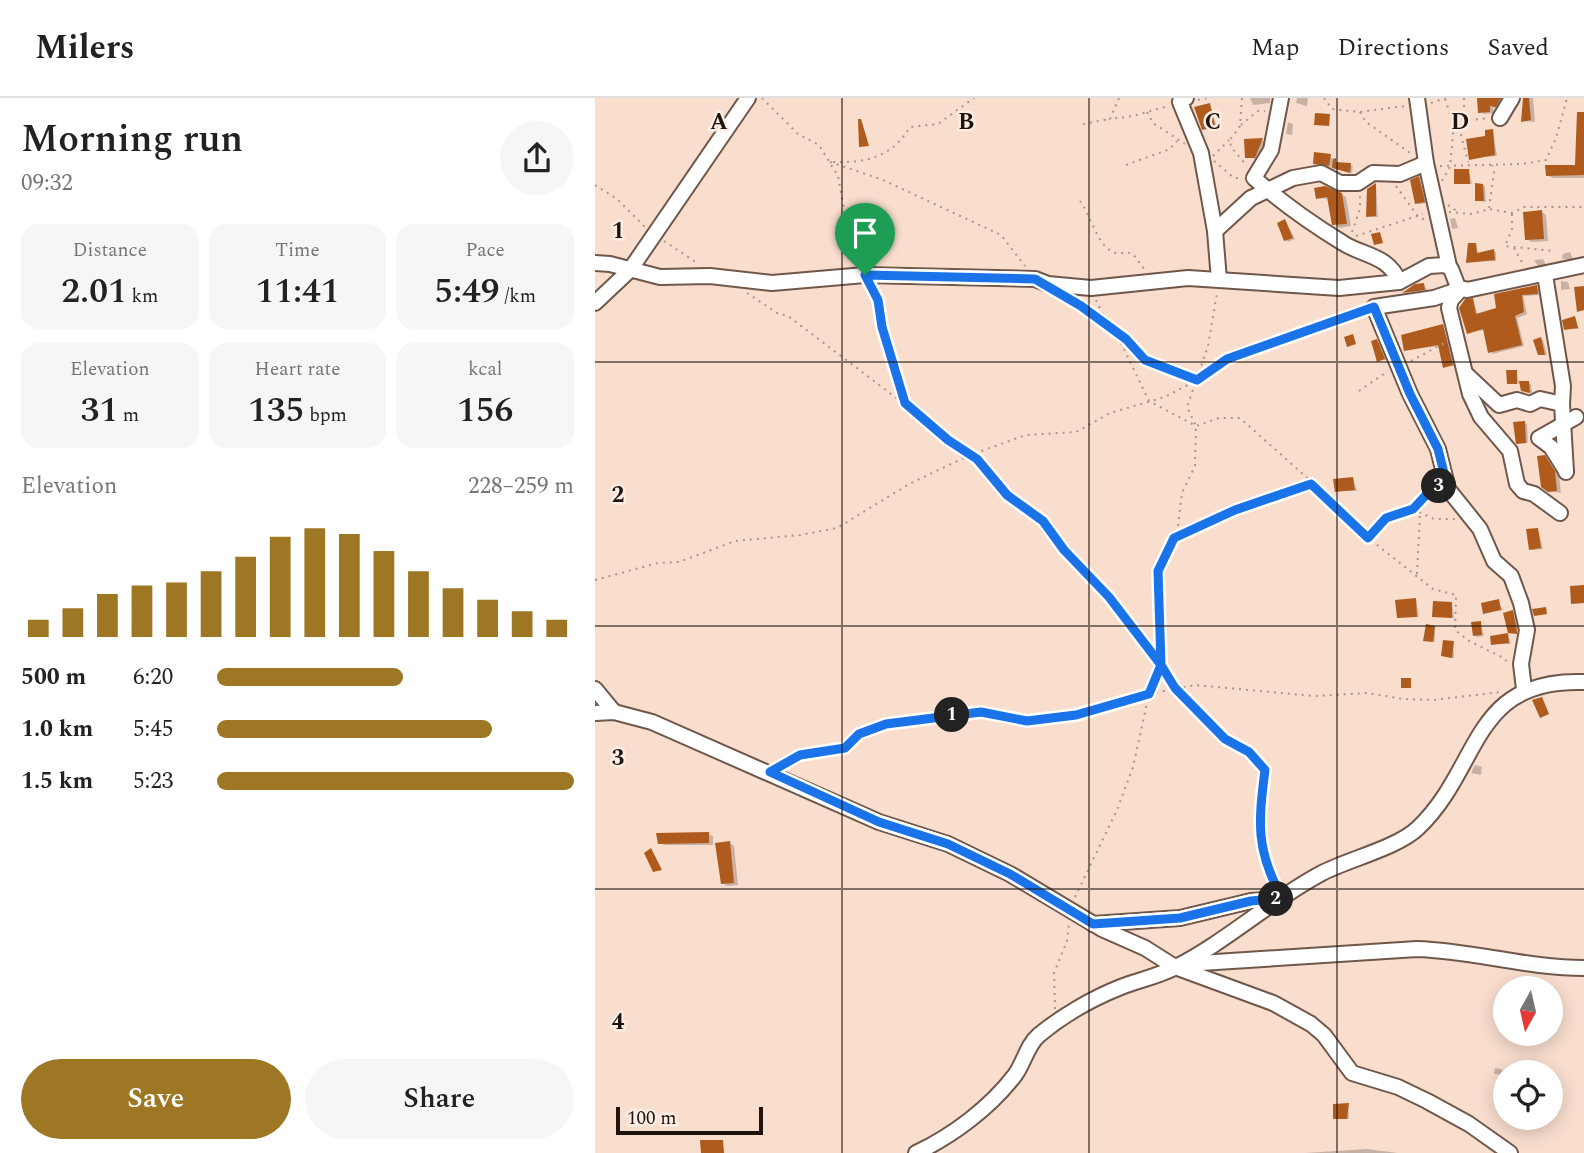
<!DOCTYPE html>
<html lang="en">
<head>
<meta charset="utf-8">
<style>
  body { margin:0; font-family:Spectral,serif; background:#f6f6f6; color:#222; height:100vh; display:flex; flex-direction:column; font-size:26px; white-space:nowrap }
  * { box-sizing:border-box; margin:0 }
  p { font-size:23px; color:#767676 }
  .icon { flex:none; width:38px; height:38px; fill:none; stroke:currentColor; stroke-width:2; stroke-linecap:round; stroke-linejoin:round }
  .map { position:relative; flex:1; overflow:hidden }
  .drawer { display:flex; flex-direction:column; background:#fff; width:595px }
  .drawer>* { flex:none }
  .needle { width:46px; rotate:188deg }
  .tools { position:absolute; left:898px; top:878px; display:grid; gap:14px }
  .tools a { display:grid; place-items:center; width:70px; height:70px; border-radius:50%; background:#fff; box-shadow:0 4px 18px #0003; font-size:35px }
  .scale { position:absolute; left:21px; bottom:18px; width:147px; box-sizing:border-box; padding-left:7px; border:4px solid #1d140f; border-top:0; font-size:19px; line-height:24px; white-space:nowrap; color:#1d140f; -webkit-text-stroke:5px #feede4; paint-order:stroke }
  .pin { position:absolute; display:grid; place-items:center; width:60px; height:60px; color:#fff; margin:-72px -30px; border-radius:50% 50% 50% 0; rotate:-45deg; box-shadow:0 0 7px #0007 }
  .pin .icon { rotate:45deg }
  .km { position:absolute; width:35px; height:35px; margin:-18px; border-radius:50%; background:#222; color:#fff; font-size:19px; line-height:35px; text-align:center }
  .round { display:grid; place-items:center; flex:none; width:74px; height:74px; border-radius:37px; background:#f6f6f6 }
  .headline { display:flex; align-items:center; justify-content:space-between; height:119px; padding:0 21px }
  h1 { font-size:38px; font-weight:600; line-height:52px }
  .stats { display:grid; grid-template-columns:repeat(3,1fr); gap:10px; height:119px; padding:7px 21px }
  .stats div { display:grid; align-content:center; border-radius:18px; background:#f6f6f6; text-align:center }
  .stats b { font-size:35px; font-weight:600 }
  .stats small { font-size:19px; font-weight:400 }
  .stats p { font-size:19px }
  .chart { height:196px; padding:14px 21px }
  .chart p { display:flex; justify-content:space-between }
  .chart svg { width:100%; height:126px; margin-top:7px; stroke:#9d7724; stroke-width:6 }
  .primary-button { display:flex; gap:14px; margin-top:auto; padding:14px 21px }
  .primary-button a { flex:1; height:80px; border-radius:42px; background:#9d7724; color:#fff; font-size:28px; font-weight:600; line-height:80px; text-align:center }
  .primary-button a+a { background:#f6f6f6; color:#222 }
  ul { padding:0 21px; list-style:none; font-size:23px }
  li { display:grid; grid-template-columns:112px 84px 1fr; align-items:center; height:52px }
  li i { height:18px; border-radius:9px; background:#9d7724 }
  header { display:flex; align-items:center; gap:42px; box-sizing:border-box; height:98px; padding:0 35px; background:#fff; border-bottom:2px solid #e0e0e0 }
  header strong { font-size:33px }
  nav { display:flex; gap:38px; margin-inline-start:auto; font-size:24px }
  main { display:flex; flex:1; min-height:0 }
  .map>svg:first-child { display:block }
  .shadow { fill:#0003 }
  .building { fill:#ae5b1d }
  .lines { fill:none; stroke-linecap:round; stroke-linejoin:round }
  .minor-casing { stroke:#6f584b; stroke-width:18 }
  .path { stroke:#aa9589; stroke-width:2; stroke-dasharray:2 5; stroke-linecap:butt }
  .minor { stroke:#fff; stroke-width:14 }
  .route-casing { stroke:#fff; stroke-width:14 }
  .route { stroke:#1a73e8; stroke-width:9 }
  .grid { fill:none; stroke:#1d140f; stroke-width:2; stroke-opacity:0.55 }
  .grid-label { font-size:23px; text-anchor:middle; font-weight:bold; fill:#1d140f; stroke:#feede4; stroke-width:5; stroke-linejoin:round; paint-order:stroke }
</style>
</head>
<body>
<header>
<strong>Milers</strong>
<nav><a>Map</a><a>Directions</a><a>Saved</a></nav>
</header>
<main>
<section class="drawer">
<div class="headline"><div><h1>Morning run</h1><p>09:32</p></div><a class="round"><svg class="icon" aria-label="share" viewBox="0 0 24 24"><path d="M12 15V3M7 8l5-5 5 5M5 13v7h14v-7"/></svg></a></div>
<div class="stats">
<div><p>Distance</p><b>2.01<small> km</small></b></div>
<div><p>Time</p><b>11:41</b></div>
<div><p>Pace</p><b>5:49<small> /km</small></b></div>
</div>
<div class="stats">
<div><p>Elevation</p><b>31<small> m</small></b></div>
<div><p>Heart rate</p><b>135<small> bpm</small></b></div>
<div><p>kcal</p><b>156</b></div>
</div>
<div class="chart"><p><span>Elevation</span>228–259 m</p>
<svg viewBox="0 0 160 44" preserveAspectRatio="none"><path d="M5 44V38M15 44V34M25 44V29M35 44V26M45 44V25M55 44V21M65 44V16M75 44V9M85 44V6M95 44V8M105 44V14M115 44V21M125 44V27M135 44V31M145 44V35M155 44V38"/></svg>
</div>
<ul>
<li><b>500 m</b>6:20<i style="width:52%"></i></li>
<li><b>1.0 km</b>5:45<i style="width:77%"></i></li>
<li><b>1.5 km</b>5:23<i style="width:100%"></i></li>
</ul>
<div class="primary-button"><a>Save</a><a>Share</a></div>
</section>
<div class="map">
<svg width="989" height="1055" viewBox="0 0 989 1055">
  <rect width="100%" height="100%" fill="#f9dece"/>
  <g class="shadow">
    <path d="M 655,0 L 675,0 L 675,5 L 658,7 Z"/>
    <path d="M 702,0 L 713,0 L 712,8 L 701,5 Z"/>
    <path d="M 890,0 L 913,0 L 905,10 L 898,10 L 899,15 L 889,16 L 885,14 Z"/>
    <path d="M 929,0 L 938,0 L 940,24 L 928,23 Z"/>
    <path d="M 614,7 L 622,29 L 611,32 L 608,31 Z"/>
    <path d="M 989,23 L 989,80 L 958,80 L 952,77 L 982,68 Z"/>
    <path d="M 693,24 L 698,26 L 697,37 L 691,36 Z"/>
    <path d="M 898,33 L 902,58 L 875,60 L 892,40 Z"/>
    <path d="M 651,42 L 670,43 L 662,61 L 652,59 Z"/>
    <path d="M 735,58 L 741,64 L 758,68 L 757,75 L 720,65 Z"/>
    <path d="M 874,73 L 877,86 L 861,85 Z"/>
    <path d="M 824,80 L 832,105 L 824,106 L 821,105 Z"/>
    <path d="M 781,87 L 783,119 L 775,119 L 773,92 Z"/>
    <path d="M 888,87 L 890,89 L 891,104 L 882,102 Z"/>
    <path d="M 746,96 L 751,99 L 756,128 L 745,130 L 741,127 L 735,101 L 722,100 Z"/>
    <path d="M 947,114 L 951,117 L 953,143 L 936,144 L 932,141 Z"/>
    <path d="M 860,120 L 863,130 L 857,131 L 855,121 Z"/>
    <path d="M 690,123 L 700,141 L 693,144 L 691,142 Z"/>
    <path d="M 881,147 L 883,156 L 901,154 L 901,163 L 873,164 Z"/>
    <path d="M 975,154 L 978,161 L 967,161 L 968,156 Z"/>
    <path d="M 939,162 L 948,161 L 951,167 L 943,168 Z"/>
    <path d="M 966,183 L 973,184 L 975,191 L 966,192 Z"/>
    <path d="M 829,187 L 832,192 L 810,195 L 821,188 Z"/>
    <path d="M 942,189 L 946,197 L 928,198 L 932,216 L 922,220 L 929,248 L 897,256 L 890,232 L 873,234 L 878,202 L 883,217 L 903,211 L 901,197 Z"/>
    <path d="M 980,220 L 984,231 L 970,231 Z"/>
    <path d="M 848,228 L 860,268 L 849,269 L 845,248 L 810,252 Z"/>
    <path d="M 946,241 L 948,242 L 952,257 L 944,256 Z"/>
    <path d="M 782,243 L 784,245 L 792,262 L 783,262 Z"/>
    <path d="M 921,274 L 924,285 L 936,286 L 937,295 L 931,294 L 927,286 L 914,285 Z"/>
    <path d="M 929,325 L 932,326 L 933,345 L 923,343 Z"/>
    <path d="M 949,359 L 964,377 L 966,395 L 954,393 Z"/>
    <path d="M 758,381 L 762,393 L 741,393 Z"/>
    <path d="M 943,432 L 948,451 L 938,452 L 935,451 Z"/>
    <path d="M 821,502 L 824,519 L 803,519 Z"/>
    <path d="M 903,503 L 908,512 L 890,514 Z"/>
    <path d="M 857,505 L 859,520 L 839,518 Z"/>
    <path d="M 885,525 L 889,538 L 882,539 L 880,537 Z"/>
    <path d="M 840,529 L 840,544 L 833,543 Z"/>
    <path d="M 913,537 L 916,546 L 898,546 Z"/>
    <path d="M 858,545 L 859,560 L 850,559 Z"/>
    <path d="M 880,667 L 887,669 L 886,677 L 876,675 Z"/>
    <path d="M 113,736 L 118,738 L 118,747 L 69,747 L 65,745 Z"/>
    <path d="M 135,745 L 139,748 L 143,787 L 132,788 L 128,785 Z"/>
    <path d="M 900,970 L 909,972 L 909,977 L 899,976 Z"/>
    <path d="M 753,1007 L 754,1021 L 740,1020 Z"/>
    <path d="M 772,1051 L 803,1055 L 710,1055 Z"/>
  </g>
  <g class="building">
    <path d="M 882,0 L 906,0 L 901,9 L 895,8 L 895,14 L 883,15 Z"/>
    <path d="M 928,0 L 934,0 L 936,22 L 926,24 Z"/>
    <path d="M 615,5 L 620,28 L 607,32 L 599,9 Z"/>
    <path d="M 982,14 L 989,14 L 989,77 L 951,78 L 950,67 L 980,67 Z"/>
    <path d="M 720,15 L 735,16 L 734,28 L 719,27 Z"/>
    <path d="M 263,21 L 266,21 L 274,48 L 264,49 Z"/>
    <path d="M 898,31 L 900,57 L 874,62 L 871,41 L 890,38 L 890,32 Z"/>
    <path d="M 668,40 L 660,60 L 650,60 L 649,41 Z"/>
    <path d="M 719,54 L 736,56 L 734,68 L 718,66 Z"/>
    <path d="M 741,60 L 741,64 L 756,65 L 755,75 L 737,70 L 738,61 Z"/>
    <path d="M 859,71 L 874,71 L 875,86 L 859,86 Z"/>
    <path d="M 824,78 L 830,104 L 820,106 L 815,82 Z"/>
    <path d="M 781,85 L 781,118 L 771,119 L 772,91 Z"/>
    <path d="M 880,85 L 888,86 L 889,103 L 880,103 Z"/>
    <path d="M 730,88 L 747,95 L 752,126 L 737,127 L 732,99 L 721,101 L 719,90 Z"/>
    <path d="M 947,112 L 949,141 L 930,142 L 928,114 Z"/>
    <path d="M 690,121 L 698,140 L 689,143 L 682,125 Z"/>
    <path d="M 785,134 L 788,145 L 779,147 L 776,136 Z"/>
    <path d="M 873,145 L 881,145 L 882,155 L 899,151 L 900,162 L 871,165 Z"/>
    <path d="M 829,185 L 830,192 L 807,195 L 820,186 Z"/>
    <path d="M 942,187 L 943,196 L 927,197 L 929,214 L 920,218 L 927,247 L 893,255 L 888,231 L 872,236 L 864,210 L 870,201 L 878,200 L 881,216 L 901,210 L 899,196 Z"/>
    <path d="M 989,188 L 989,212 L 982,214 L 979,189 Z"/>
    <path d="M 980,218 L 983,230 L 969,232 L 967,222 Z"/>
    <path d="M 848,226 L 858,267 L 848,270 L 843,247 L 809,253 L 806,237 Z"/>
    <path d="M 758,236 L 761,246 L 752,249 L 749,239 Z"/>
    <path d="M 946,239 L 950,257 L 943,257 L 938,242 Z"/>
    <path d="M 782,241 L 790,261 L 782,264 L 776,243 Z"/>
    <path d="M 911,272 L 922,272 L 922,286 L 912,286 Z"/>
    <path d="M 924,283 L 934,283 L 935,295 L 926,293 Z"/>
    <path d="M 930,323 L 931,345 L 921,346 L 918,324 Z"/>
    <path d="M 950,357 L 960,373 L 962,393 L 953,394 L 946,389 L 942,358 Z"/>
    <path d="M 758,379 L 760,392 L 740,394 L 738,381 Z"/>
    <path d="M 943,430 L 946,450 L 934,452 L 931,431 Z"/>
    <path d="M 989,487 L 989,505 L 976,506 L 975,488 Z"/>
    <path d="M 821,500 L 822,519 L 802,520 L 800,502 Z"/>
    <path d="M 904,501 L 906,512 L 888,516 L 886,505 Z"/>
    <path d="M 838,503 L 857,504 L 857,520 L 837,519 Z"/>
    <path d="M 951,509 L 952,516 L 939,518 L 937,511 Z"/>
    <path d="M 918,512 L 922,532 L 922,536 L 913,535 L 908,515 Z"/>
    <path d="M 886,523 L 887,537 L 878,538 L 876,524 Z"/>
    <path d="M 831,526 L 840,528 L 838,544 L 828,543 Z"/>
    <path d="M 913,535 L 914,545 L 896,547 L 895,538 Z"/>
    <path d="M 848,542 L 859,543 L 857,560 L 846,558 Z"/>
    <rect x="806" y="580" width="10" height="10"/>
    <path d="M 947,599 L 954,616 L 945,620 L 937,602 Z"/>
    <path d="M 114,734 L 114,745 L 63,746 L 61,735 Z"/>
    <path d="M 135,743 L 139,785 L 126,786 L 120,745 Z"/>
    <path d="M 56,750 L 67,772 L 58,774 L 49,755 Z"/>
    <path d="M 754,1005 L 752,1021 L 738,1021 L 738,1006 Z"/>
    <path d="M 105,1042 L 128,1042 L 129,1055 L 106,1055 Z"/>
  </g>
  <g class="lines">
    <g class="minor-casing">
      <g id="minor">
        <path d="M 591,0 L 585,4 L 606,55 L 620,133 L 624,182"/>
        <path d="M 686,0 L 676,52 L 659,80 C 686,104 717,126 748,145 C 768,158 794,157 804,184"/>
        <path d="M 822,0 L 831,65 L 854,168"/>
        <path d="M 905,20 L 917,0"/>
        <path d="M 620,133 L 656,100 L 698,80 L 726,75 L 745,85 L 763,85 L 778,75 L 805,76 L 831,65"/>
        <path d="M 0,165 L 15,166 L 65,179 L 115,178 L 177,185 L 270,177 L 440,181 L 453,186 L 496,190 L 593,180 L 744,190 L 804,184 L 834,168 L 850,167 L 856,171 L 863,189 L 872,192 L 989,167"/>
        <path d="M 950,177 L 968,288 L 967,306"/>
        <path d="M 866,191 L 839,200 L 779,209 L 815,296 L 843,351 L 853,391 L 885,431 L 899,463 L 916,478 L 926,505 L 932,532 L 926,566 L 929,591"/>
        <path d="M 865,192 L 856,202 L 854,210 L 875,296 L 886,319 L 915,353 L 922,386 L 928,393 L 939,396 L 965,415"/>
        <path d="M 0,205 L 35,172 L 153,0"/>
        <path d="M 871,276 L 904,307 L 922,302 L 935,306 L 945,301 L 967,306 L 971,374"/>
        <path d="M 971,373 L 956,349 L 944,340 L 981,319"/>
        <path d="M 0,591 L 19,614"/>
        <path d="M 0,615 L 19,614 L 57,624 L 284,724 L 353,746 L 415,776 L 507,831 L 550,850 L 580,869 L 678,905 L 716,926 L 729,937 L 757,975 L 803,989 L 832,1003 L 874,1026 L 915,1055"/>
        <path d="M 498,826 L 585,820 L 656,803 L 685,801"/>
        <path d="M 590,866 L 822,851 C 879,853 932,870 989,870"/>
        <path d="M 321,1055 C 357,1038 395,1010 420,977 C 429,965 432,947 444,937 C 467,918 498,900 526,889 C 544,882 564,878 581,869 C 632,843 676,802 727,775 C 754,761 802,750 823,730 C 887,669 875,580 989,584"/>
      </g>
    </g>
    <g class="path">
      <path d="M 167,0 L 203,36 L 224,47 L 243,78 L 251,122 L 266,165"/>
      <path d="M 524,0 L 515,21 L 538,18 L 573,8"/>
      <path d="M 647,0 L 645,28 L 635,42 L 636,49 L 652,68"/>
      <path d="M 729,0 L 737,11 L 765,14 L 810,8"/>
      <path d="M 869,0 L 869,23 L 894,20"/>
      <path d="M 603,2 L 613,0"/>
      <path d="M 836,5 L 851,0"/>
      <path d="M 552,14 L 558,25 L 590,46"/>
      <path d="M 765,14 L 771,24 L 818,57"/>
      <path d="M 869,23 L 865,33 L 873,64"/>
      <path d="M 488,26 L 514,21"/>
      <path d="M 646,27 L 663,13 L 670,13"/>
      <path d="M 618,58 L 634,42"/>
      <path d="M 619,63 L 639,80 L 646,80"/>
      <path d="M 235,64 L 288,82 L 406,137 L 430,168"/>
      <path d="M 238,64 C 272,65 297,59 315,29 L 343,26 L 379,0"/>
      <path d="M 531,67 L 575,51 L 582,43"/>
      <path d="M 845,68 L 927,66 L 951,62 L 961,40 L 972,0"/>
      <path d="M 847,83 L 855,69 L 859,27 L 850,1"/>
      <path d="M 0,87 L 22,101 L 51,130"/>
      <path d="M 801,88 L 822,117 L 831,123"/>
      <path d="M 485,103 C 496,117 503,151 521,155 C 527,156 531,153 538,156 L 550,172"/>
      <path d="M 853,107 L 863,114"/>
      <path d="M 894,110 L 899,74 L 897,67"/>
      <path d="M 854,114 L 877,116 L 894,111 L 917,115 L 929,109 L 989,109"/>
      <path d="M 917,116 L 917,131 L 910,148 L 959,153"/>
      <path d="M 757,134 L 765,111 L 765,96"/>
      <path d="M 761,138 L 828,116"/>
      <path d="M 69,143 L 102,165"/>
      <path d="M 919,150 L 928,166"/>
      <path d="M 275,189 L 283,202 L 287,229 L 309,304"/>
      <path d="M 152,195 L 182,215 L 193,218 L 382,361 L 412,397 L 448,423 L 469,452 L 540,531 L 580,590 L 630,641 L 654,654 L 670,672 C 664,714 661,752 681,790"/>
      <path d="M 473,200 L 514,229 L 526,245 L 554,303 L 601,328 L 624,320 L 645,320 L 737,402 L 772,439 L 838,491 L 861,497 L 860,532 L 874,543 L 909,560 L 913,565"/>
      <path d="M 501,202 L 514,229"/>
      <path d="M 518,232 L 531,241 L 550,262 L 601,282"/>
      <path d="M 816,263 L 851,244"/>
      <path d="M 764,293 L 793,273"/>
      <path d="M 818,411 L 839,421 L 861,421"/>
      <path d="M 580,439 L 640,413 L 715,386"/>
      <path d="M 773,440 L 791,420 L 818,411 L 842,389"/>
      <path d="M 822,476 L 825,415"/>
      <path d="M 0,482 L 63,465 L 84,464 L 140,443 L 205,437 L 242,430 L 316,385 L 375,357 L 431,337 L 481,334 L 515,315 L 570,299 L 602,282 L 632,261 L 769,214"/>
      <path d="M 185,668 L 205,657 L 250,650 L 264,636 L 291,626 L 386,614 L 432,623 L 481,617 L 554,596 L 600,587 L 719,598 L 773,595 L 808,601 L 838,602 L 906,594"/>
      <path d="M 480,799 L 522,712 L 538,669 L 554,596 L 566,567 L 563,473 L 583,427 L 587,395 L 600,368 L 601,328 L 592,309 L 613,248 L 622,195"/>
      <path d="M 460,911 L 459,875 L 472,843 L 474,825"/>
    </g>
    <use href="#minor" class="minor"/>
  </g>
  <g class="lines">
    <g class="route-casing">
      <path id="route" d="M 270,177 L 283,202 L 287,229 L 310,305 L 353,342 L 382,361 L 412,397 L 448,423 L 469,452 L 514,499 L 566,567 L 554,596 L 481,617 L 432,623 L 386,614 L 291,626 L 264,636 L 250,650 L 205,657 L 175,674 L 284,724 L 353,746 L 415,776 L 498,826 L 585,820 L 656,803 L 687,800 C 661,752 663,726 670,672 L 654,654 L 630,641 L 580,590 L 566,567 L 563,473 L 579,440 L 640,412 L 716,386 L 773,440 L 791,420 L 818,411 L 832,396 L 851,383 L 843,351 L 815,296 L 779,209 L 632,261 L 602,282 L 550,262 L 531,241 L 486,208 L 440,181 L 270,177"/>
    </g>
    <use href="#route" class="route"/>
  </g>
  <path class="grid" d="M 247,0 L 247,1055M 494,0 L 494,1055M 742,0 L 742,1055M 0,264 L 989,264M 0,528 L 989,528M 0,791 L 989,791"/>
  <g class="grid-label">
    <text x="124" y="31">A</text>
    <text x="371" y="31">B</text>
    <text x="618" y="31">C</text>
    <text x="865" y="31">D</text>
    <text x="23" y="140">1</text>
    <text x="23" y="404">2</text>
    <text x="23" y="667">3</text>
    <text x="23" y="931">4</text>
  </g>
</svg>
<div class="tools">
<a><svg class="needle" viewBox="-14 -14 28 28"><path d="M0-13l5 13h-10z" fill="#e53935"/><path d="M0 13l5-13h-10z" fill="#767676"/></svg></a>
<a><svg class="icon" aria-label="locate" viewBox="0 0 24 24"><circle cx="12" cy="12" r="6"/><path d="M12 2v4M12 18v4M2 12h4M18 12h4"/></svg></a>
</div>
<div class="scale">100 m</div>
<div class="pin" style="left:270px;top:177px;background:#1e9e55"><svg class="icon" aria-label="arrive" viewBox="0 0 24 24"><path d="M6 21V4h12l-3 4 3 4H6"/></svg></div>
<b class="km" style="left:357px;top:617px">1</b>
<b class="km" style="left:681px;top:801px">2</b>
<b class="km" style="left:844px;top:388px">3</b>
</div>
</main>
</body>
</html>
